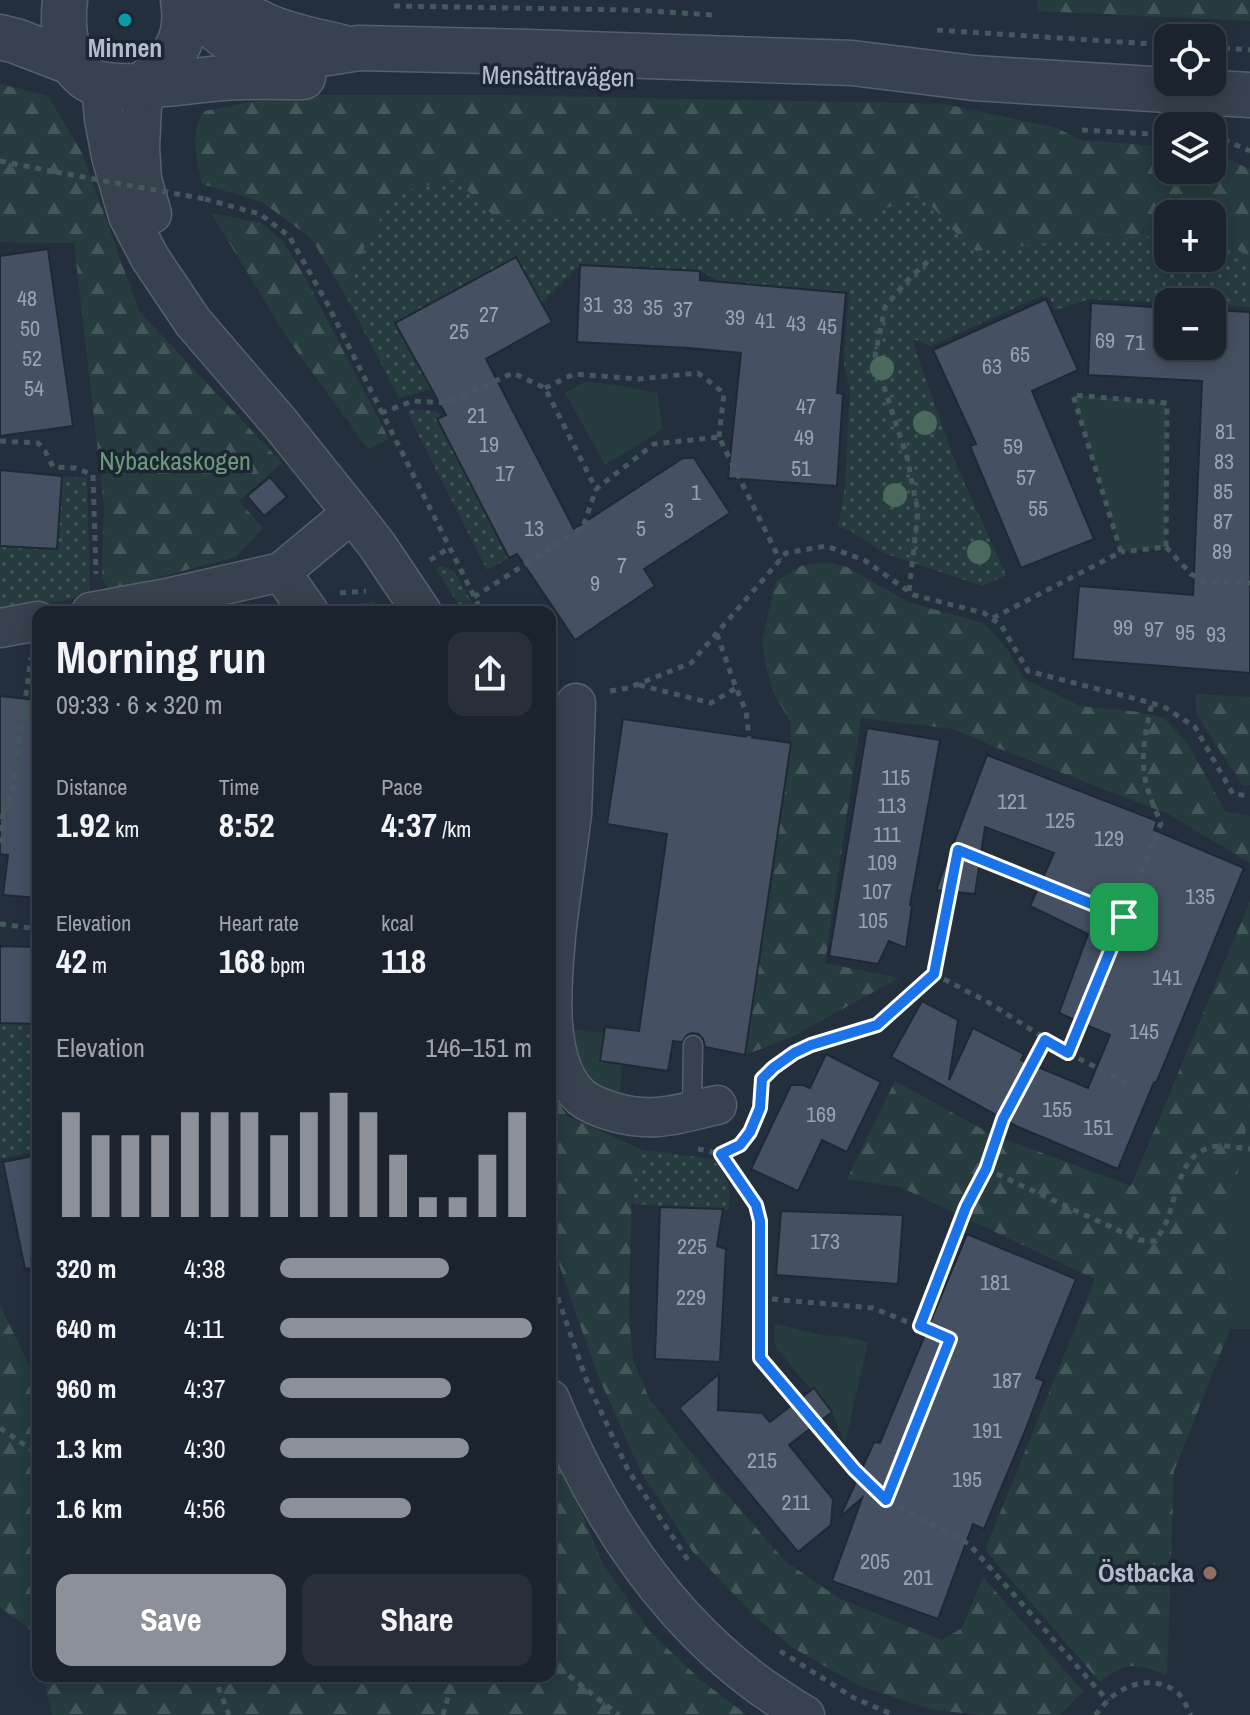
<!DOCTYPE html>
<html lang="en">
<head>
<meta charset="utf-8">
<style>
  body { margin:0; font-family:"Archivo Narrow",sans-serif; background:#282f3a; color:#f1f3f6; height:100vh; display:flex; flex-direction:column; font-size:30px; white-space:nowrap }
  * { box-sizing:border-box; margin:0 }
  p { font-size:26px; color:#a0a4aa }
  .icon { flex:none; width:44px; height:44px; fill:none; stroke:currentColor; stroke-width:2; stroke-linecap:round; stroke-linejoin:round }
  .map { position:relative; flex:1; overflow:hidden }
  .side { position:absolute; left:32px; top:606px; width:524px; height:1076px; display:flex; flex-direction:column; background:#1b232e; border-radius:16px; box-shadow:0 4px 20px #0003,0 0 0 2px #39404a }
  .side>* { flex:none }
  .tools { position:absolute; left:1154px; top:24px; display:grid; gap:16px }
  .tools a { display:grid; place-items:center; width:72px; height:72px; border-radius:16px; background:#1b232e; box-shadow:0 4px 20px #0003,0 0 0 2px #39404a; font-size:40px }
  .pin { position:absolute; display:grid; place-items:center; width:68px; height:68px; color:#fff; margin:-34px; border-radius:16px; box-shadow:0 4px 12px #0006 }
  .round { display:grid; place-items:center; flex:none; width:84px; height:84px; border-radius:16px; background:#282f3a }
  .head { display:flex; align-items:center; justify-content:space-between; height:136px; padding:0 24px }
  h1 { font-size:44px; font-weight:700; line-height:60px }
  .figures { display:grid; grid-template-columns:repeat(3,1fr); gap:12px; height:136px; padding:8px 24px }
  .figures div { display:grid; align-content:center }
  .figures b { font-size:34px; font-weight:700 }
  .figures small { font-size:22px; font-weight:400 }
  .figures p { font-size:22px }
  .chart { height:224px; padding:16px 24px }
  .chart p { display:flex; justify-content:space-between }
  .chart svg { width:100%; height:144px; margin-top:8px; stroke:#8c9099; stroke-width:6 }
  .primary-button { display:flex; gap:16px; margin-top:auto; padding:16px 24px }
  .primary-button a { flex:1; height:92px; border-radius:16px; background:#8c9099; color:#fff; font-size:32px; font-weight:700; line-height:92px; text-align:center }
  .primary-button a+a { background:#282f3a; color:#f1f3f6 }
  ul { padding:0 24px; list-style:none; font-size:26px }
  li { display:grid; grid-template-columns:128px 96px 1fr; align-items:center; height:60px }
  li i { height:20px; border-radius:10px; background:#8c9099 }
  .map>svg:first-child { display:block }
  .grass { fill:url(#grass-dots) }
  .forest { fill:url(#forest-firs) }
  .green { fill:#263c3f }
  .building { fill:#455162; stroke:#1f2835; stroke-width:2 }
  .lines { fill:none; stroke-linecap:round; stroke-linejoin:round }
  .service-casing { stroke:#565f6c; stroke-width:21 }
  .minor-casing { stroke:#565f6c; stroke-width:41 }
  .tertiary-casing { stroke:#565f6c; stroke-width:47 }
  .path { stroke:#44595c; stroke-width:5; stroke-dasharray:6 6; stroke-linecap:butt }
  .service { stroke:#38414e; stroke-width:18 }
  .minor { stroke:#38414e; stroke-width:38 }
  .tertiary { stroke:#38414e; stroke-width:44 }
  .path-bridge { stroke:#44595c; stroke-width:5; stroke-dasharray:6 6; stroke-linecap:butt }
  .tree { fill:#4b6a5d }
  .route-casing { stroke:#fff; stroke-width:16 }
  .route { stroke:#1a73e8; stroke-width:10 }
  .culture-dot { fill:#0f9aa8; stroke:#1d2633; stroke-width:3 }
  .education-dot { fill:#8d6e63; stroke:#1d2633; stroke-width:3 }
  .labels { text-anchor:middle; stroke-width:7; stroke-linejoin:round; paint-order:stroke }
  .number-label { font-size:22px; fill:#98a1af }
  .poi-label { font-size:26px; font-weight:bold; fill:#b4bcc9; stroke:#1d2633 }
  .street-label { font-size:26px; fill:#b4bcc9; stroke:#1d2633 }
  .park-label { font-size:26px; fill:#6b9a76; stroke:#1d2633 }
</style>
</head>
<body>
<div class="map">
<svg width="1250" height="1715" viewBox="0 0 1250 1715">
  <defs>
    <pattern id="grass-dots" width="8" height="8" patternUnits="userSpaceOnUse" patternTransform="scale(2)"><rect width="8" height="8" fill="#263c3f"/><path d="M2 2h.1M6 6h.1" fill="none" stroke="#435659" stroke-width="1.8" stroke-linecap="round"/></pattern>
    <pattern id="forest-firs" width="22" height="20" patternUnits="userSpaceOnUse" patternTransform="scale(2)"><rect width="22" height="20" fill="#263c3f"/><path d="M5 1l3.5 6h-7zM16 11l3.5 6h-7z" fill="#435659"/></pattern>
  </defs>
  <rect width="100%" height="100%" fill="#242f3e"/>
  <g class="grass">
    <path d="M 456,179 L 899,202 L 921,193 L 951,228 L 1074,240 L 1146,236 L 1168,237 L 1168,258 L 1212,258 L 1212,240 L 1250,255 L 1250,307 L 1212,305 L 1212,302 L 1168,303 L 1090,299 L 1055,310 L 1050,298 L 1041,296 L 931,346 L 913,339 L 917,355 L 958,469 L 1006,575 L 983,586 L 884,553 L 851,531 L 838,526 L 845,487 L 850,390 L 844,364 L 849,292 L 722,282 L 700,271 L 580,265 L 542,303 L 516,257 L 395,323 L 431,389 L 399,398 L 347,298 L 368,237 L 397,192 Z"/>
    <path d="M 413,409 L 436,411 L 441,417 L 437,419 L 509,558 L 487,570 L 407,412 Z"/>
    <path d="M 62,476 L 87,478 L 90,595 L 38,606 L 0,610 L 0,545 L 57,549 Z"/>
    <path d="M 442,566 L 454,571 L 477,612 L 463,612 L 436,569 Z"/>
    <path d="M 0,1023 L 38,1024 L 38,1151 L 0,1159 Z"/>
    <path d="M 643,1150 L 713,1159 C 728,1178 732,1186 728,1210 L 633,1204 L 632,1183 Z"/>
  </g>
  <g class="forest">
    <path d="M 1038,0 L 1250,0 L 1250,21 L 1037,11 Z"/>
    <path d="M 0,84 L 48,96 L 82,153 L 139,311 L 282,463 L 239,501 L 263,528 L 236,557 L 109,590 L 102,579 L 104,505 L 74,243 L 0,242 Z"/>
    <path d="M 288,95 L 495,95 L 945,104 L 1057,128 L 1080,140 L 1168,147 L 1168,170 L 1212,170 L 1212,152 L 1250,169 L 1250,255 L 1212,240 L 1212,214 L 1168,214 L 1168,237 C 1104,234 1040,244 976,251 L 951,228 L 921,194 L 872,214 L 498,220 L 456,179 L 397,192 L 368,237 L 347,298 L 311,238 L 262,202 L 202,184 C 197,159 188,132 205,111 Z"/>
    <path d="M 211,213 L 261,223 L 283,241 L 306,279 L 389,439 L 368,449 L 288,339 Z"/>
    <path d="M 825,562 L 847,567 L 908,602 L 983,623 L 1006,647 L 1023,678 L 1080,706 L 1139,712 L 1164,718 L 1187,743 L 1226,812 L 1250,816 L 1250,863 L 1168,814 L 995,747 L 953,729 L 861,718 L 825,963 L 899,978 L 792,1037 L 745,1055 L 791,743 L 790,721 L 773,692 L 766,666 L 762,641 L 776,581 L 801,566 Z"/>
    <path d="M 374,601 L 381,612 L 335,612 L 333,609 Z"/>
    <path d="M 1195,694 L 1250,697 L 1250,785 L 1243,786 L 1197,715 Z"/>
    <path d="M 1250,901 L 1250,1107 L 1224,1249 L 1230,1329 L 1174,1471 L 1167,1675 C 1136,1664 1127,1660 1100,1682 L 985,1550 L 1095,1279 L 900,1187 L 847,1179 L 895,1081 L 991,1134 L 1131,1186 Z"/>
    <path d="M 550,1088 L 567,1116 L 643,1150 L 632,1183 L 629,1313 L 633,1360 L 650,1400 L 697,1460 L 785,1561 L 840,1599 L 942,1640 L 962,1628 L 983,1577 L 1083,1691 L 1060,1715 L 982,1715 L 934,1710 L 860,1686 L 793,1648 L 757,1618 L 693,1552 L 640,1470 L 597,1373 L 556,1256 L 550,1237 Z"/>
    <path d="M 0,1305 L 38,1384 L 38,1655 L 32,1631 L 0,1607 Z"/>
    <path d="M 550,1438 L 603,1564 L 650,1632 L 702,1681 L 747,1715 L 52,1715 L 43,1676 L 550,1676 Z"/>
  </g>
  <g class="green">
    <path d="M 585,382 L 618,385 L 657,393 L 663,429 L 605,465 L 565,393 Z"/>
    <path d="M 1073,395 L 1167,403 L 1166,547 L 1121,552 Z"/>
    <path d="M 573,1030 L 604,1033 L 600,1060 L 622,1064 L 620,1094 L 597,1087 L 582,1069 L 573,1049 Z"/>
    <path d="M 1250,1107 L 1250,1329 L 1230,1329 L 1224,1249 Z"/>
    <path d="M 775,1324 L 822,1335 L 846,1337 L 868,1342 L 845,1444 L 832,1412 L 813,1389 L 811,1390 L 775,1346 L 774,1336 Z"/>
  </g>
  <g class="building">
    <path d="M 48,249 L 73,426 L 0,436 L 0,256 Z"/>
    <path d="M 516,257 L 552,322 L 486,359 L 574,529 L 683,458 L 694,458 L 730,513 L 644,569 L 655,586 L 575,640 L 517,554 L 509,558 L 437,419 L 446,415 L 395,323 Z"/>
    <path d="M 580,265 L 700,271 L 700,280 L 846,293 L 837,393 L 843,394 L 837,486 L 728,478 L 741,353 L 689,348 L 577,342 Z"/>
    <path d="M 1046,299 L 1078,370 L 1032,391 L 1094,539 L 1021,568 L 970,446 L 976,444 L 933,350 Z"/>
    <path d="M 1091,303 L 1168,308 L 1168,346 L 1212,346 L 1212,310 L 1250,312 L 1250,673 L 1073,659 L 1079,586 L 1193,595 L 1202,381 L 1088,375 Z"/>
    <path d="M 0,470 L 62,476 L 57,549 L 0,546 Z"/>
    <path d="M 270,477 L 287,497 L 264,516 L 247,496 Z"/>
    <path d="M 0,696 L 38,700 L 38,898 L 3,895 L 8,855 L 0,854 Z"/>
    <path d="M 623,719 L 791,743 L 745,1055 L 705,1047 L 703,1039 L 698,1034 L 692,1033 L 687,1035 L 682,1042 L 673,1041 L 668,1071 L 600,1061 L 605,1027 L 639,1031 L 667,834 L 607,824 Z"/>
    <path d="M 867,728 L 940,740 L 910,905 L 912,906 L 906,948 L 889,941 L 878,964 L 829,956 Z"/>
    <path d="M 987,755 L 1157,821 L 1154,830 L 1244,868 L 1167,1057 L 1156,1083 L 1154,1082 L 1118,1169 L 1016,1126 L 891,1057 L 922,1001 L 958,1020 L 949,1080 L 973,1028 L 1024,1054 L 1021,1060 L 1088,1088 L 1110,1035 L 1059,1013 L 1088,934 L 1030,906 L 1054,853 L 985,827 L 975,894 L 936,890 Z"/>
    <path d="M 0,946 L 38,947 L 38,1024 L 0,1023 Z"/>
    <path d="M 826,1054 L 881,1082 L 847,1152 L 822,1140 L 798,1191 L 751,1169 L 791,1085 L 803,1085 L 810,1088 Z"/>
    <path d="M 38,1155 L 38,1267 L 25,1269 L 3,1162 Z"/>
    <path d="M 660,1207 L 723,1209 L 717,1246 L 726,1249 L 720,1362 L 655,1359 Z"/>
    <path d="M 781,1211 L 903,1215 L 898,1284 L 776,1275 Z"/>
    <path d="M 967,1234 L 1076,1279 L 1036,1378 L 1044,1381 L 1025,1431 L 984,1529 L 973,1524 L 938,1619 L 832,1581 L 862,1498 L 840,1517 L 874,1442 L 880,1443 Z"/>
    <path d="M 719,1374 L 718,1410 L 762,1413 L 770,1422 L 814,1388 L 832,1412 L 789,1445 L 833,1499 L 831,1525 L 798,1552 L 679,1408 Z"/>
  </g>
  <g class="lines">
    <g class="service-casing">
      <path id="service" d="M 692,1110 L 693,1045"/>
    </g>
    <g class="minor-casing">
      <g id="minor">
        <path d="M 232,0 C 262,29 301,34 341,44"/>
        <path d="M 101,84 L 104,119 L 111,156 L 128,216 L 150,258 L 193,322 L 280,423 L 352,513 L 377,545 L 422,612"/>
        <path d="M 143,85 L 140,147 L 142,179 L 152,214"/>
        <path d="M 281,572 L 309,612"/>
        <path d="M 91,612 L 167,598 L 281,572 L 352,513"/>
        <path d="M 0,628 L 38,621"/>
        <path d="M 550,925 L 557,926 C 553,974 541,1061 581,1097 C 590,1104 603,1109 614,1112 C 628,1116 643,1118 657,1117 C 677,1116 698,1109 717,1105"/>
        <path d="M 557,926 L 572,814 L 576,703"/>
        <path d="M 550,1399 C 596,1511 664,1617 763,1688 C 777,1697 790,1707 805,1715"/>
      </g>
    </g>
    <g class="tertiary-casing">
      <g id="tertiary">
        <path d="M 65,0 C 62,26 64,64 88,79 C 113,95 191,80 223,78 C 249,76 277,77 303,77"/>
        <path d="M 184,4 L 233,42 L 274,53 L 315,55 L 359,48 L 528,52 L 852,63 L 974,78 L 1250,95"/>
        <path d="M 0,37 L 16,41 L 73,63"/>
        <path d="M 143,85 C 172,60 190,42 183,0"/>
      </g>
    </g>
    <g class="path">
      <path d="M 394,6 L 632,10 L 712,15"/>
      <path d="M 937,30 L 1168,45"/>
      <path d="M 1212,47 L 1250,50"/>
      <path d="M 1082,130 L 1168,135"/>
      <path d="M 1212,137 L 1220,138 L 1250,151"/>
      <path d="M 0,161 L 56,172"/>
      <path d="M 205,199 L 260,214 L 289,236 L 327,303 L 482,612"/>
      <path d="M 545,388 L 574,374 L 639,379 L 698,373 L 724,393 L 719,437"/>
      <path d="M 381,413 L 413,401 L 446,403 L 513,373 L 545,388 L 596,489 L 654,444 L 719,437 L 780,560"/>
      <path d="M 0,441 L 38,443 L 45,451 L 53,467 L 76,468 L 93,475 L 96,574"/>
      <path d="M 1166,547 L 1191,574 L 1204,582 L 1250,583"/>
      <path d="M 430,560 L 449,548"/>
      <path d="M 909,591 L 918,512 L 907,457 L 883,384 L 875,356 L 885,307 L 905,283 L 928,261"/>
      <path d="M 340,593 L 366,591"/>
      <path d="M 474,597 L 583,527 L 596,489"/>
      <path d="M 993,618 L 1121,552 L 1073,395 L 1167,403 L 1166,547 L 1121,552"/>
      <path d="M 717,634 L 736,688 L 746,711 L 749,738"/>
      <path d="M 639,685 L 711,703 L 736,688"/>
      <path d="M 610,691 L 628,688 L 691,663 L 786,553 L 826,546 L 864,560 L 914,595 L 984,613 L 1001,625 L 1028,671 L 1152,703 L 1166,708 L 1195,727 L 1233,794 L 1250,796"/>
      <path d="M 3,813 L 13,790 L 31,657"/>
      <path d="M 0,843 L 3,813 L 1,812"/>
      <path d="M 1124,917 L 1161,823 C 1157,813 1152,803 1149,793 C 1138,762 1145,733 1152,703"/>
      <path d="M 0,924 L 38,929"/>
      <path d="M 1068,1053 L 1129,1084"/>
      <path d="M 698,1149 C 706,1150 716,1154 723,1153 C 756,1145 760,1107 762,1079 L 773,1068 L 794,1053 L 811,1045 L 877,1025 L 934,974 L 958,850 L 1124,917 L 1068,1053 L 986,1001 L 934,974"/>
      <path d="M 721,1154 L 756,1205 L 760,1221 L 760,1358 L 855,1470 L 886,1500 L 969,1544 L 1108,1701"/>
      <path d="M 986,1169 L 1139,1240 L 1156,1241 C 1160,1233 1165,1226 1168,1218 C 1177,1193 1180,1154 1212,1147 C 1224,1144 1238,1148 1250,1149"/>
      <path d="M 550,1275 L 586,1379 L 628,1470 L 690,1563"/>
      <path d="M 760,1298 L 873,1308 L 950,1339 L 886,1500"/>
      <path d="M 920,1326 L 966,1207 L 986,1169 L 1003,1119 L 1045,1040"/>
      <path d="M 0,1428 L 38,1454"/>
      <path d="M 780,1651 L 854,1698 L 894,1715"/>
      <path d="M 550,1661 L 619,1715"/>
      <path d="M 214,1676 L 229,1715"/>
      <path d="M 443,1715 L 454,1676"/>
      <path d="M 1095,1715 C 1101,1709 1106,1701 1113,1696 C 1132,1681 1158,1677 1178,1693 C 1184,1699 1187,1708 1191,1715"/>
    </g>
    <use href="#service" class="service"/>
    <use href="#minor" class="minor"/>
    <use href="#tertiary" class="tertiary"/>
    <path class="path-bridge" d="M 56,172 L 205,199"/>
  </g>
  <g class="tree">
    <circle cx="882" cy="368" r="12"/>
    <circle cx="925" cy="423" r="12"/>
    <circle cx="895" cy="495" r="12"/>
    <circle cx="979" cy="552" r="12"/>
  </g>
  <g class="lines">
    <g class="route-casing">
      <path id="route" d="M 958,850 L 1124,917 L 1068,1053 L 1045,1040 L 1003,1119 L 986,1169 L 966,1207 L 920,1326 L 950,1339 L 886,1500 L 855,1470 L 760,1358 L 760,1221 L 756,1205 L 721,1154 L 740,1145 L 750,1132 L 760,1108 L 762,1079 L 773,1068 L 794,1053 L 811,1045 L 877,1025 L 934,974 Z"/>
    </g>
    <use href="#route" class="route"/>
  </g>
  <circle class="culture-dot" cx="125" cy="20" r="8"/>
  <circle class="education-dot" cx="1210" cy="1573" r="8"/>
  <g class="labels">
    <g class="number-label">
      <text x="27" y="306">48</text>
      <text x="593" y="312">31</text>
      <text x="623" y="314">33</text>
      <text x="653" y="315">35</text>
      <text x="683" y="317">37</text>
      <text x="489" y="322">27</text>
      <text x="735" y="325">39</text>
      <text x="765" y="328">41</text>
      <text x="796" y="331">43</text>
      <text x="827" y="334">45</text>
      <text x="30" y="336">50</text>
      <text x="459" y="339">25</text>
      <text x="1105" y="348">69</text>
      <text x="1135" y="350">71</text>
      <text x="1020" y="362">65</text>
      <text x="32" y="366">52</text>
      <text x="992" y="374">63</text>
      <text x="34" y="396">54</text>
      <text x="806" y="414">47</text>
      <text x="477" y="423">21</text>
      <text x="1225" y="439">81</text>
      <text x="804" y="445">49</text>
      <text x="489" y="452">19</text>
      <text x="1013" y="454">59</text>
      <text x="1224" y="469">83</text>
      <text x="801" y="476">51</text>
      <text x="505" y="481">17</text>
      <text x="1026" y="485">57</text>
      <text x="1223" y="499">85</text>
      <text x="696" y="500">1</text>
      <text x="1038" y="516">55</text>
      <text x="669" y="518">3</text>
      <text x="1223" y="529">87</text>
      <text x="534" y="536">13</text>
      <text x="641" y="536">5</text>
      <text x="1222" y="559">89</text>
      <text x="622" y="573">7</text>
      <text x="595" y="591">9</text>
      <text x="1123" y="635">99</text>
      <text x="1154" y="637">97</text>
      <text x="1185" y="640">95</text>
      <text x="1216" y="642">93</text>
      <text x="896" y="785">115</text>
      <text x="1012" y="809">121</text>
      <text x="892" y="813">113</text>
      <text x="1060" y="828">125</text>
      <text x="887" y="842">111</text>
      <text x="1109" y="846">129</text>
      <text x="882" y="870">109</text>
      <text x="877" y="899">107</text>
      <text x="1200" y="904">135</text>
      <text x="873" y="928">105</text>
      <text x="1167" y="985">141</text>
      <text x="1144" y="1039">145</text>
      <text x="1057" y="1117">155</text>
      <text x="821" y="1122">169</text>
      <text x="1098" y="1135">151</text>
      <text x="825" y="1249">173</text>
      <text x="692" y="1254">225</text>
      <text x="995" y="1290">181</text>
      <text x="691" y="1305">229</text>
      <text x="1007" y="1388">187</text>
      <text x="987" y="1438">191</text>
      <text x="762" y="1468">215</text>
      <text x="967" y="1487">195</text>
      <text x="796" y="1510">211</text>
      <text x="875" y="1569">205</text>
      <text x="918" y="1585">201</text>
    </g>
    <g class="poi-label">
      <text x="125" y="57">Minnen</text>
      <text x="1194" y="1582" text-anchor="end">Östbacka</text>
    </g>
    <g class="street-label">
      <text transform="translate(558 76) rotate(1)" y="9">Mensättravägen</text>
    </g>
    <g class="park-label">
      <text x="175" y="470">Nybackaskogen</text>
    </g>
  </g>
</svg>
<div class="tools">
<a><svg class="icon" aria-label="locate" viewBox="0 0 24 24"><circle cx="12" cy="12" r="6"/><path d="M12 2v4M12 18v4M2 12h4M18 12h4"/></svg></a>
<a><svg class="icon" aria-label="layers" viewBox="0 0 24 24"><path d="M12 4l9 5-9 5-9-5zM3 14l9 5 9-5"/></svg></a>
<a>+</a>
<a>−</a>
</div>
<div class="pin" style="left:1124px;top:917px;background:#1e9e55"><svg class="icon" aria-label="arrive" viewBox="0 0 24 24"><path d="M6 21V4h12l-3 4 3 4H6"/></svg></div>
<section class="side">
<div class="head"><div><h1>Morning run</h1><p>09:33 · 6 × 320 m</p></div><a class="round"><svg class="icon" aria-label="share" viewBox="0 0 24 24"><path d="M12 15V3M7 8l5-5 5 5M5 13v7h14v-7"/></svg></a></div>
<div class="figures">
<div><p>Distance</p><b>1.92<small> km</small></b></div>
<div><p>Time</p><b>8:52</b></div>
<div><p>Pace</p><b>4:37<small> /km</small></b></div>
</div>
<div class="figures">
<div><p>Elevation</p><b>42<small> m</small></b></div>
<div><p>Heart rate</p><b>168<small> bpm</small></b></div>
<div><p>kcal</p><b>118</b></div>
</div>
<div class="chart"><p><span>Elevation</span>146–151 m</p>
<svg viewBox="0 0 160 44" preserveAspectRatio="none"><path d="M5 44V12M15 44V19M25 44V19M35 44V19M45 44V12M55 44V12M65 44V12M75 44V19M85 44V12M95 44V6M105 44V12M115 44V25M125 44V38M135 44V38M145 44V25M155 44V12"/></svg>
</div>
<ul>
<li><b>320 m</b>4:38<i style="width:67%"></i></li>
<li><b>640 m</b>4:11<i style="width:100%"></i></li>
<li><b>960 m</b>4:37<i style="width:68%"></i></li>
<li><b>1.3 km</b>4:30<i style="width:75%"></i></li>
<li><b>1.6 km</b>4:56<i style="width:52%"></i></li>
</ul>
<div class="primary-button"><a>Save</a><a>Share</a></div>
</section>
</div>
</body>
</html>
